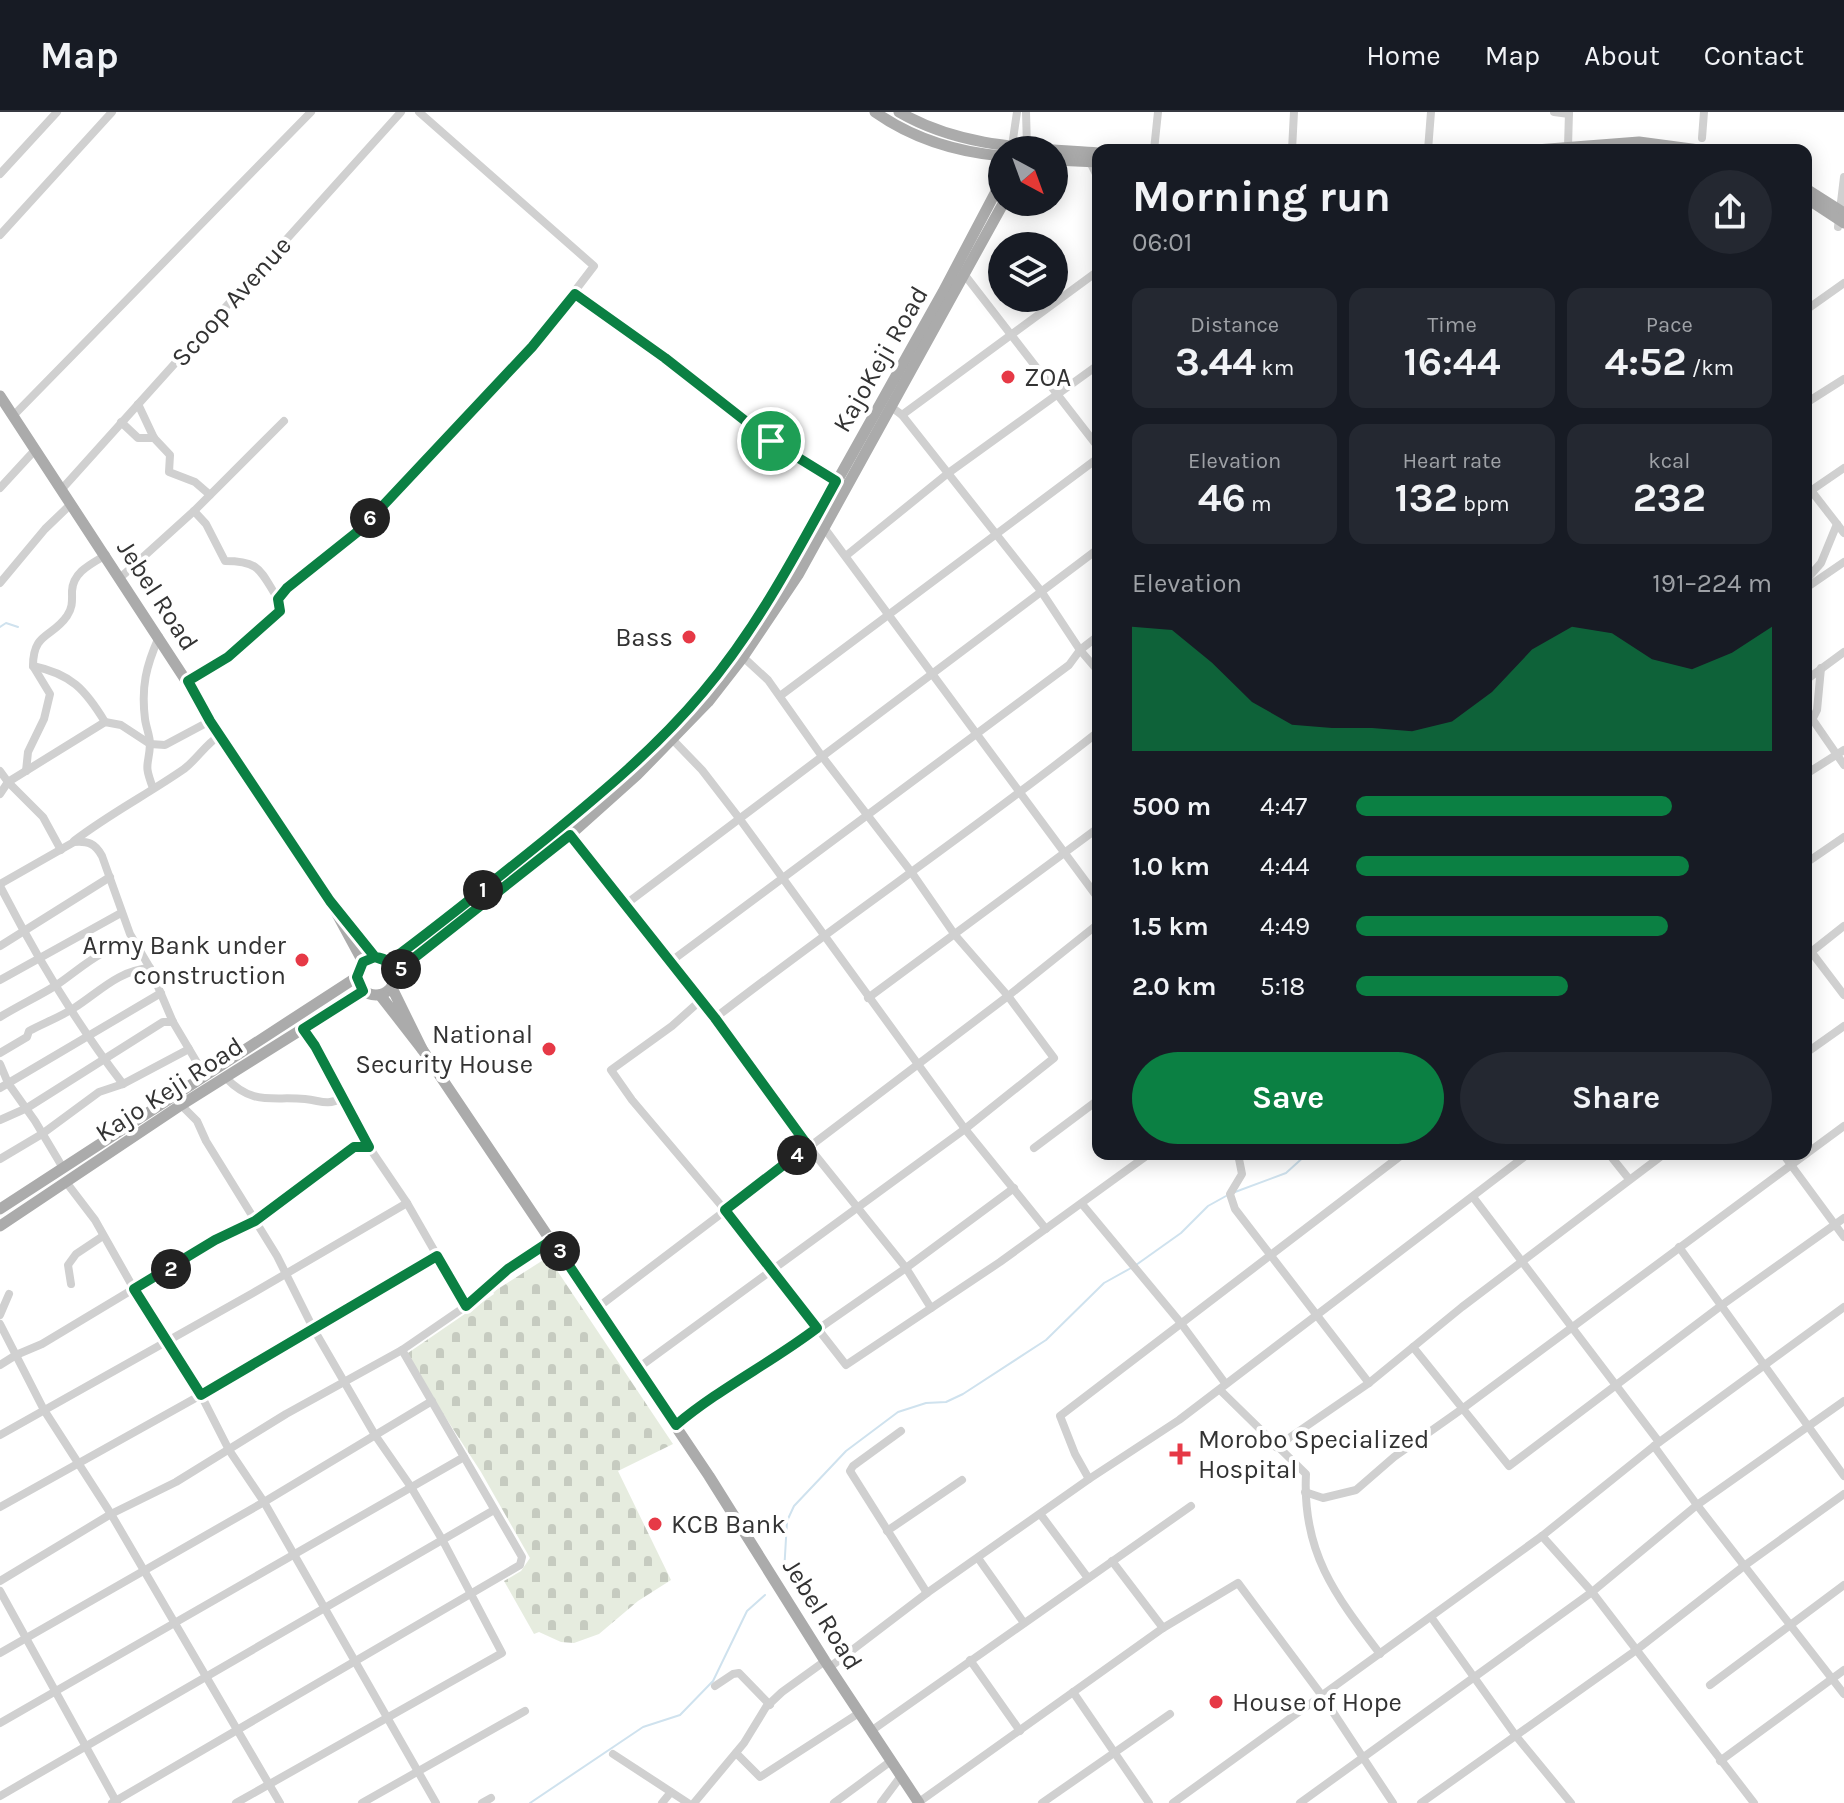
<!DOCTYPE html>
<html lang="en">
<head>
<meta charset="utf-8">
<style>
  body { margin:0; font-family:Karla,sans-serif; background:#242831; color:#f1f3f6; height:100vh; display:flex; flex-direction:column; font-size:30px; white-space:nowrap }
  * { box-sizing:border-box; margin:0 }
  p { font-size:26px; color:#9ea1a6 }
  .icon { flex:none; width:44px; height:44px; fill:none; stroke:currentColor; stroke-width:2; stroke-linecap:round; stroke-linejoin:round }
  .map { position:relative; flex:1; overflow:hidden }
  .sheet { position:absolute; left:1092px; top:32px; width:720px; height:1016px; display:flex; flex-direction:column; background:#171b24; border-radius:16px; box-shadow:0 4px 20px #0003 }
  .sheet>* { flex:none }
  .needle { width:52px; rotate:139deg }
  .buttons { position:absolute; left:988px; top:24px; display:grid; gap:16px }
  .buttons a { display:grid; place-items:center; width:80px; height:80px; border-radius:50%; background:#171b24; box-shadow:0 4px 20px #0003; font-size:40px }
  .pin { position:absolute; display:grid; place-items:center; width:68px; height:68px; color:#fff; margin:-34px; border:4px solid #fff; border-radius:50%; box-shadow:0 2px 8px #0007 }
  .km { position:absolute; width:40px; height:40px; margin:-20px; border-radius:50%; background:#222; color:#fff; font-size:22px; line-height:40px; text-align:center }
  .round { display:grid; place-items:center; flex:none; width:84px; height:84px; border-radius:42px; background:#242831 }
  .overview { display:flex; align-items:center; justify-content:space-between; height:136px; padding:0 40px }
  h1 { font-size:44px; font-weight:700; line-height:60px }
  .figures { display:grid; grid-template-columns:repeat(3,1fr); gap:12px; height:136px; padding:8px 40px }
  .figures div { display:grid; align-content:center; border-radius:16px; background:#242831; text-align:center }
  .figures b { font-size:40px; font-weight:700 }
  .figures small { font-size:22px; font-weight:400 }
  .figures p { font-size:22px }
  .chart { height:224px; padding:16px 40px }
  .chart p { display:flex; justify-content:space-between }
  .chart svg { width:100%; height:144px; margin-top:8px; fill:#0b8043; opacity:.7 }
  .button { display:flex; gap:16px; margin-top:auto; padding:16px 40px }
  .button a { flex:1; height:92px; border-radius:48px; background:#0b8043; color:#fff; font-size:32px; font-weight:700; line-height:92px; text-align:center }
  .button a+a { background:#242831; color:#f1f3f6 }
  ul { padding:0 40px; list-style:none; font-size:26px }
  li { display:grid; grid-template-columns:128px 96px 1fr; align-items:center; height:60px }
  li i { height:20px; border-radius:10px; background:#0b8043 }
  header { display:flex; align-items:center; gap:48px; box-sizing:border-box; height:112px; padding:0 40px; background:#171b24; border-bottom:2px solid #363941 }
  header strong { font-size:38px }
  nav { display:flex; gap:44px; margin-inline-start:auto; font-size:28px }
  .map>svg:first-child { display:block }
  .cemetery { fill:url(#cemetery-stones) }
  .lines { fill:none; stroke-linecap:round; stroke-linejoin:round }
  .stream { stroke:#cfe2ee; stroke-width:2 }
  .minor { stroke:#d0d0d0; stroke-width:8 }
  .major { stroke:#ababab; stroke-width:11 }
  .route-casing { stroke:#fff; stroke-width:16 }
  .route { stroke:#0b8043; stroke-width:10 }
  .poi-dot { fill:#e63946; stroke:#fff; stroke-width:3 }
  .labels { text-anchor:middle; stroke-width:8; stroke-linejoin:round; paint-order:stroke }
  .street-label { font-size:26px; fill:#333; stroke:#fff }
  .poi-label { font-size:26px; fill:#333; stroke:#fff; text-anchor:start }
</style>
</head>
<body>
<header>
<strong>Map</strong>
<nav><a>Home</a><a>Map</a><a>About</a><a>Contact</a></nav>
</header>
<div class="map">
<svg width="1844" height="1691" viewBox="0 0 1844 1691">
  <defs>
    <pattern id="cemetery-stones" width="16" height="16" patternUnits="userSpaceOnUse" patternTransform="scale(2)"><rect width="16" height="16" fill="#e6ecdf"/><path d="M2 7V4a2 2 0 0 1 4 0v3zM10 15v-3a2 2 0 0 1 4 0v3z" fill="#c6cbc0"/></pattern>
  </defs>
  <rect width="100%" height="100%" fill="#fff"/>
  <path class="cemetery" d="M 548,1145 L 673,1332 L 618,1359 L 671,1468 L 638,1489 L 599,1522 L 574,1531 L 561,1530 L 539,1520 L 534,1522 L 504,1469 L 521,1459 L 530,1446 L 481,1360 L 405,1243 L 494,1182 L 493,1180 Z"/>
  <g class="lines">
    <g class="stream">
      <path d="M 0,515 L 6,511 L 18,515"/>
      <path d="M 1235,1080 L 1286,1061 L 1307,1042"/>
      <path d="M 1136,1153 L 1181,1121 L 1208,1094 L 1226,1084"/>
      <path d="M 784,1461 L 787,1409 L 794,1394 L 846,1339 L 898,1300 L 926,1291 L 946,1290 L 963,1282 L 1046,1228 L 1104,1171 L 1131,1156"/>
      <path d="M 530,1691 L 643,1615 L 680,1603 L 713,1569 L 747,1499 L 765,1483"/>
    </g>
    <g class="minor">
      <path d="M 1026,0 L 1027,35"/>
      <path d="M 1554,0 L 1569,2"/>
      <path d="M 1702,26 L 1704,0"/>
      <path d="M 1012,34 L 1017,0"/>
      <path d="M 1568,35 L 1569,0"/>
      <path d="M 1154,38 L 1158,0"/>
      <path d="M 1292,38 L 1294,0"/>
      <path d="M 1428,38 L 1431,0"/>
      <path d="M 1090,50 L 1098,66"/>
      <path d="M 0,62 L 57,0"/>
      <path d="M 1838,115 L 1844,65"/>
      <path d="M 0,123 L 112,0"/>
      <path d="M 964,162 L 1098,335"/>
      <path d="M 575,182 L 665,246 L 771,329 L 836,369"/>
      <path d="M 1806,198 L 1844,171"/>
      <path d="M 1806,291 L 1844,267"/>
      <path d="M 138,292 L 154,326 L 170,343 L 169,360 L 195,370 L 210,383"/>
      <path d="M 890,294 L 902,303 L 1098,159"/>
      <path d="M 902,303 L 1041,479 L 1080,538 L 1098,559"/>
      <path d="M 13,304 L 311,0"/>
      <path d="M 121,310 L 138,326 L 154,326"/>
      <path d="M 1806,372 L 1844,421"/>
      <path d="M 0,376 L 35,338"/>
      <path d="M 61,378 L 401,0"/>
      <path d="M 1806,382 L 1844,356"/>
      <path d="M 194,399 L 206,412 L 225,449 C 261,449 260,459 278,487"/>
      <path d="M 825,417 L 1098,786"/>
      <path d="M 847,443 L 947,362 L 1098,253"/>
      <path d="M 121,465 L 194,399 L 284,309"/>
      <path d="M 1806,468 L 1821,451 L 1837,412"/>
      <path d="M 0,471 L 45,417 L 71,392"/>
      <path d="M 1806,476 L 1844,450"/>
      <path d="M 33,554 C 71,562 85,577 105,610"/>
      <path d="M 1806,568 L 1844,540"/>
      <path d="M 188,569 L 228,545 L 280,499 L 278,487 L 287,476 L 361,417 L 532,235 L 594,154 L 419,0"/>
      <path d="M 780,584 L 1098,346"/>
      <path d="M 1806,598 L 1844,653"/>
      <path d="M 1813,606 L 1817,598 L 1821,556"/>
      <path d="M 673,628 L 702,658 L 739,706 L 965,1017 L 1046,1117"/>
      <path d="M 0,659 L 8,670 L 43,705 L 61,738"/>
      <path d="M 26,659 L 28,640 L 44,607 L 50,582 L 33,554 C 33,520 52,526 67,504 C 73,495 72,489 72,479 C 73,460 91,452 106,443"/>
      <path d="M 1806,662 L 1844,638"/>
      <path d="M 153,676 C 143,650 149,655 150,632 C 150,624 146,615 145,607 C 141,575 146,554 159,525"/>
      <path d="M 0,682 L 8,670 L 105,610 L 121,613 L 150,632 L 165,633 L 210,609"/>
      <path d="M 570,723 L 715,906 L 808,1034 L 906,1156 L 931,1196"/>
      <path d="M 74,729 C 109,702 148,682 184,657 C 197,647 205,633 220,623"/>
      <path d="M 1806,751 L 1844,725"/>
      <path d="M 0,772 L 74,730 C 88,729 95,731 102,744 L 130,822 L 150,856 L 173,910 L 205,964"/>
      <path d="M 0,774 C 36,844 75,910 123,972"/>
      <path d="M 626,792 L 1098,437"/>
      <path d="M 1806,833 L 1844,883"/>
      <path d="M 0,834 L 110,765"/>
      <path d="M 1806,844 L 1844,814"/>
      <path d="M 670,850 L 1069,553 L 1080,538 L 1098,524"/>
      <path d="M 0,868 L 121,801"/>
      <path d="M 868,886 L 1098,716"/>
      <path d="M 701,888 L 672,914 L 611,958 L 632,988 L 725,1098 L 846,1253 L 1000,1150 L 1149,1042"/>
      <path d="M 0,905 C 18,894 37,885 55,874 C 81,857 103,832 137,832"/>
      <path d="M 715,906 C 841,808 973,719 1098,620"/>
      <path d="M 303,917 L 315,934 L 369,1035 L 407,1091 L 466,1194"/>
      <path d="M 0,941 L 27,925 L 29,919 C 44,911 60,905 74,896 C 99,880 119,858 150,856"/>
      <path d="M 1806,941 L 1844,914"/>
      <path d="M 0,952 L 8,971 L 35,1009 L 63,1056"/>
      <path d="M 226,966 C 253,994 272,984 305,987 C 323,989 325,994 343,986"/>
      <path d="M 0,976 L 161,881"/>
      <path d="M 181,993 L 197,1009 L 206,1029 L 277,1144 L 313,1216 L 375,1323 L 411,1375 L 443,1429 L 502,1541 L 236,1691"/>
      <path d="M 0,1008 L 27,996 L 163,910 L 173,910"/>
      <path d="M 1034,1036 L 1098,988"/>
      <path d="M 1238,1042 L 1242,1062 L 1230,1082 L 1235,1097 L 1369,1271"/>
      <path d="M 1609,1042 L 1629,1067"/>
      <path d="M 1783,1042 L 1844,1125"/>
      <path d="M 1806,1042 L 1844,1014"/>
      <path d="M 0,1047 L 42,1022 L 99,980 L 123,972 L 189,937"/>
      <path d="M 66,1070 L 95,1108 L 134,1177 L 201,1283 L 229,1338 L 264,1390 L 436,1691"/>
      <path d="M 1473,1085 L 1659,1330"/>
      <path d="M 1082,1092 L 1180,1210 L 1225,1271"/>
      <path d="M 1679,1135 L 1844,1364"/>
      <path d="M 71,1172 L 68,1153 L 76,1142 L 103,1124"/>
      <path d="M 597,1196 L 1008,884 L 1098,812"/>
      <path d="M 0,1203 L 9,1182"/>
      <path d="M 0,1212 L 44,1298 L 111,1402 L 280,1691"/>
      <path d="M 1413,1235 L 1509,1354 L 1722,1193 L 1844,1106"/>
      <path d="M 0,1253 L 16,1243 L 42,1232 L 215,1128 L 255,1109 L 354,1035 L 369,1035"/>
      <path d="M 638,1256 L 965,1017 L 1054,946 L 1008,884 L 955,823 L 912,761 L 821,643 L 768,568 L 743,545"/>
      <path d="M 1220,1278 L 1306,1362 C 1302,1440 1335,1483 1380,1542"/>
      <path d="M 676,1313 L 703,1290 L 778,1245 L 906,1156 L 1014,1076"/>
      <path d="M 901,1319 L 853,1354 L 850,1359 L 927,1481"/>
      <path d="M 0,1323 L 253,1181 L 407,1091"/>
      <path d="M 1654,1334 L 1697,1393 L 1844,1582"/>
      <path d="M 1276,1335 L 1369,1271 L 1462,1195 L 1664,1042"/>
      <path d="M 1089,1367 L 1075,1342 L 1060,1304 L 1403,1042"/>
      <path d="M 1305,1380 L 1323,1386 L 1356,1378 L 1394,1345 L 1462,1297 L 1806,1042"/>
      <path d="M 0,1395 L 201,1283 L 437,1144"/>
      <path d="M 1041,1403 L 1088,1466"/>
      <path d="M 887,1419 L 962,1368"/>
      <path d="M 1542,1424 L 1592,1480 L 1754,1691"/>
      <path d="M 978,1446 L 1024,1511"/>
      <path d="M 1112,1449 L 1163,1516"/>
      <path d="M 0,1469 L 111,1402 L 176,1370 L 286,1302 L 402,1238 L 466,1194 L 508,1157 L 552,1128"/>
      <path d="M 0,1479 L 117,1691"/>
      <path d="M 1431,1505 L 1516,1624 L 1571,1691"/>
      <path d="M 0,1541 L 264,1390 L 432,1289"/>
      <path d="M 970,1548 L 1020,1619"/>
      <path d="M 830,1555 L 927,1481 L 1089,1367 L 1179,1308 L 1528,1042"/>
      <path d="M 1710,1573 L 1844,1473"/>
      <path d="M 715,1574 L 733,1562 L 739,1561 L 770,1593"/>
      <path d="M 1073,1580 L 1149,1691"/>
      <path d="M 0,1611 L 464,1345"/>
      <path d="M 871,1619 L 1191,1394"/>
      <path d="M 736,1641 L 760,1665 L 859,1601"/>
      <path d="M 613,1642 L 688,1691"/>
      <path d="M 1720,1649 L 1844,1558"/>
      <path d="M 0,1684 L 494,1398"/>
      <path d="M 919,1690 L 1163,1516 L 1238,1471 L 1323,1585 L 1393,1691"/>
      <path d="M 112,1691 L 520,1453 L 522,1445 L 402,1238"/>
      <path d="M 362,1691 L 525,1599"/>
      <path d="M 482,1691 L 491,1686"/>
      <path d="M 662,1691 L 671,1680"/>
      <path d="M 694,1691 L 744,1631 L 766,1595 L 782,1580 L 825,1549"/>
      <path d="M 834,1691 L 891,1649"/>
      <path d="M 881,1691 L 901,1664"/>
      <path d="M 1042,1691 L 1170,1602"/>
      <path d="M 1173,1691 L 1542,1424 L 1654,1334 L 1844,1195"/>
      <path d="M 1300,1691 L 1592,1480 L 1697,1393 L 1844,1289"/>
      <path d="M 1421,1691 L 1635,1539 L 1744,1454 L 1844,1382"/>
    </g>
    <g class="major">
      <path d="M 875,0 C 912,26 957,40 1002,44"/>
      <path d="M 899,0 C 961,36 1029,36 1098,41"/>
      <path d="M 1536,38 L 1639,30 L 1699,38"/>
      <path d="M 1054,48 L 1098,50"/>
      <path d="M 1806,77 L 1844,101"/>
      <path d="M 1806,86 L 1844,111"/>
      <path d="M 0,284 L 330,789 L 363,850"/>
      <path d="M 348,811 L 375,845"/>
      <circle cx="376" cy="864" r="19"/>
      <path d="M 389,850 L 473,787 L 605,679 L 637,650 L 703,580 L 759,505 L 794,446 L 943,180 L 1002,68"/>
      <path d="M 395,861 L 570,723 L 637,663 L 708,590 L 743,545 L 798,463 L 1004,90"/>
      <path d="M 380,883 L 422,937 L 392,876"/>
      <path d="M 422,937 L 709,1364 L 825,1549 L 919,1691"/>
      <path d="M 0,1097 L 357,865"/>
      <path d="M 0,1114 L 181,993 L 363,879"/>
    </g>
  </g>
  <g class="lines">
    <g class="route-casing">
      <path id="route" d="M 771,329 L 836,369 C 796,442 757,516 703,580 C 657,635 603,680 547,726 C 495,768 443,810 389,850 L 375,845 L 363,850 L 357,865 L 363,879 L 303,917 L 315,934 L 369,1035 L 354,1035 L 255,1109 L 215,1128 L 134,1177 L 201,1283 L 437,1144 L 466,1194 L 508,1157 L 552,1128 L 676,1313 C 720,1276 771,1251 817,1216 L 725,1098 L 808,1034 L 715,906 L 570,723 L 395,861 C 393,851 386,846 375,845 L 330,789 L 210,609 L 188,569 L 228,545 L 280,499 L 278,487 L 287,476 L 361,417 L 532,235 L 575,182 L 665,246 L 771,329"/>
    </g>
    <use href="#route" class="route"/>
  </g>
  <g class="poi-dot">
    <circle cx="1008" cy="265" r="8"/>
    <circle cx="689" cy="525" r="8"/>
    <circle cx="302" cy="848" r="8"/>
    <circle cx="549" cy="937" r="8"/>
    <path d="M1176 1330h8v8h8v8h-8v8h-8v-8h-8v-8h8z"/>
    <circle cx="655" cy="1412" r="8"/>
    <circle cx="1216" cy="1590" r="8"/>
  </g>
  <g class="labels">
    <g class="street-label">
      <text transform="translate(231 189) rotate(-48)" y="9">Scoop Avenue</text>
      <text transform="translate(880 247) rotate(-60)" y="9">KajoKeji Road</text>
      <text transform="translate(158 483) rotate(57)" y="9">Jebel Road</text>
      <text transform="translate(169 977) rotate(-33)" y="9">Kajo Keji Road</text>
      <text transform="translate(823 1502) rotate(58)" y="9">Jebel Road</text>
    </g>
    <g class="poi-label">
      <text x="1024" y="274">ZOA</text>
      <text x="673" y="534" text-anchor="end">Bass</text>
      <text x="286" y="842" text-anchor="end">Army Bank under<tspan x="286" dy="30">construction</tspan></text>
      <text x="533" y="931" text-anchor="end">National<tspan x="533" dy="30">Security House</tspan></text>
      <text x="1198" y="1336">Morobo Specialized<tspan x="1198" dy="30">Hospital</tspan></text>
      <text x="671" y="1421">KCB Bank</text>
      <text x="1232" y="1599">House of Hope</text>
    </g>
  </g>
</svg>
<div class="buttons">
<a><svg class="needle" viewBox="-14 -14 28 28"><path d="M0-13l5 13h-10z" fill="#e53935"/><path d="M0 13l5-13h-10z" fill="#9ea1a6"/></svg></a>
<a><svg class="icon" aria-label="layers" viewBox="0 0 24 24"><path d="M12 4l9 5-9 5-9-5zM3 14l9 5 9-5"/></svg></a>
</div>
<div class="pin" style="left:771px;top:329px;background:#1e9e55"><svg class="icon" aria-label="arrive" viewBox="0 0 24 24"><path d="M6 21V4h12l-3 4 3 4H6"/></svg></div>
<b class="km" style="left:483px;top:778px">1</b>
<b class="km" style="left:171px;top:1157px">2</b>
<b class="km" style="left:560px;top:1139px">3</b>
<b class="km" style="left:797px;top:1043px">4</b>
<b class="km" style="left:401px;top:857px">5</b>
<b class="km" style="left:370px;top:406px">6</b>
<section class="sheet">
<div class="overview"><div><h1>Morning run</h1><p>06:01</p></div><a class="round"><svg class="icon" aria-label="share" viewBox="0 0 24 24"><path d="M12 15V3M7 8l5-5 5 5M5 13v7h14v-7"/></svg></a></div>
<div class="figures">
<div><p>Distance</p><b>3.44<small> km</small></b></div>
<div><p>Time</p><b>16:44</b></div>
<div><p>Pace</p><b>4:52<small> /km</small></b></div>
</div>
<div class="figures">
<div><p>Elevation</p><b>46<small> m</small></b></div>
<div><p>Heart rate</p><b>132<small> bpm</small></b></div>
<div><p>kcal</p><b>232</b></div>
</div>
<div class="chart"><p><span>Elevation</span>191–224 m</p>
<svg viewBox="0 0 160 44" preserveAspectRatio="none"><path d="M0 44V6L10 7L20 17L30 29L40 36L50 37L60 37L70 38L80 35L90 26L100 13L110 6L120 8L130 16L140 19L150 14L160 6V44z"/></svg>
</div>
<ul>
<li><b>500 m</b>4:47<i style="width:76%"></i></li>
<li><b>1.0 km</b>4:44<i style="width:80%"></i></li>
<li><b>1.5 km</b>4:49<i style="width:75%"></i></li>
<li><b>2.0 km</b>5:18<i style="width:51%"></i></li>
</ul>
<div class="button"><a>Save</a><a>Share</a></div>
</section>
</div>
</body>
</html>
